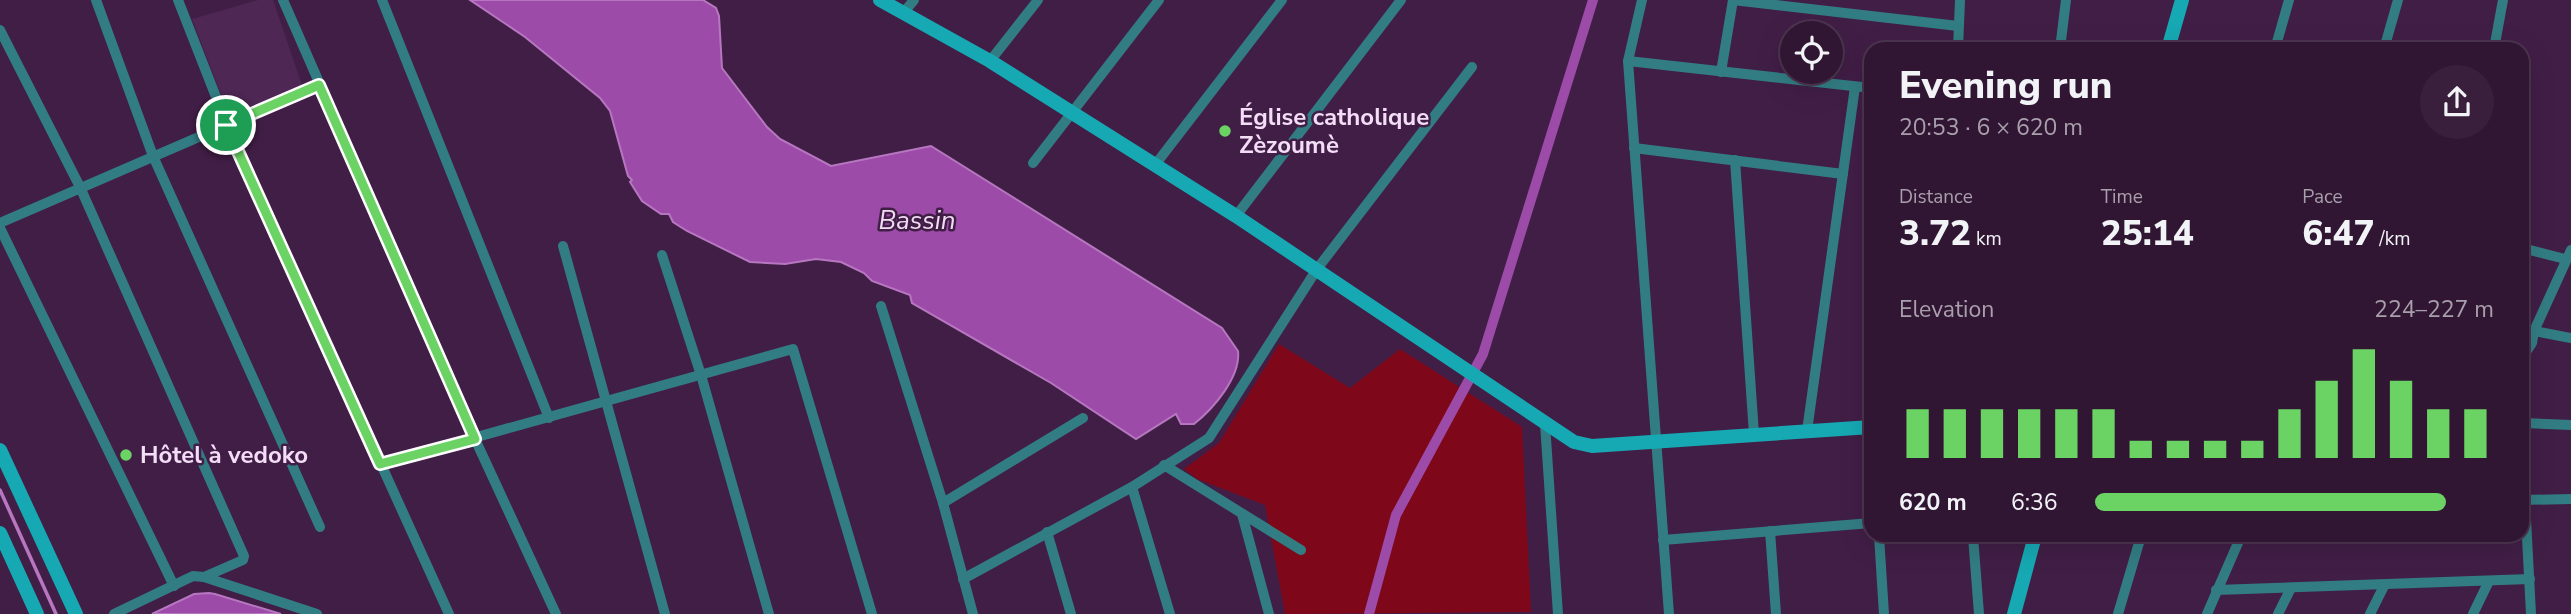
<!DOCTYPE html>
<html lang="en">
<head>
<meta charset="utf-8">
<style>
  body { margin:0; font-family:"Nunito Sans",sans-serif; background:#391f3c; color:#f1f3f6; height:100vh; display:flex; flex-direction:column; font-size:26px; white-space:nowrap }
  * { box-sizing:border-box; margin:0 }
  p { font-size:23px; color:#a89fac }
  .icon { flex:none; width:38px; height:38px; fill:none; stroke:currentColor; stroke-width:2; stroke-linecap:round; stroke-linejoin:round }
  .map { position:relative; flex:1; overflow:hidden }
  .details { position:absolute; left:1864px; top:42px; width:665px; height:500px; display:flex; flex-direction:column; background:#311634; border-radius:21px; box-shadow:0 7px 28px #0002,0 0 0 2px #4c354f }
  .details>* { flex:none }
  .buttons { position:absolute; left:1780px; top:21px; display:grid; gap:14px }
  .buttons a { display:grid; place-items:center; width:63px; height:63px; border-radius:50%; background:#311634; box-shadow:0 7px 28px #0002,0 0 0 2px #4c354f; font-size:35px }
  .pin { position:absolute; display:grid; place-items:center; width:60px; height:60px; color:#fff; margin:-30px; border:4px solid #fff; border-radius:50%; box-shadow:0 2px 7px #0007 }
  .round { display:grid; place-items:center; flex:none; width:74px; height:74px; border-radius:37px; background:#391f3c }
  .head { display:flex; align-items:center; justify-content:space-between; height:119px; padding:0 35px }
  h1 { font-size:38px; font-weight:800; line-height:52px }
  .figures { display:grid; grid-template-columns:repeat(3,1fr); gap:10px; height:119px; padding:7px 35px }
  .figures div { display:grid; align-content:center }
  .figures b { font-size:35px; font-weight:800 }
  .figures small { font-size:19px; font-weight:400 }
  .figures p { font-size:19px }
  .chart { height:196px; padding:14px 35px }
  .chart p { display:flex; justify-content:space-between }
  .chart svg { width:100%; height:126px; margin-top:7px; stroke:#6ad364; stroke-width:6 }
  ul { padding:0 35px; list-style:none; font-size:23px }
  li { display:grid; grid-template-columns:112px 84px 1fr; align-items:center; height:52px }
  li i { height:18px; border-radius:9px; background:#6ad364 }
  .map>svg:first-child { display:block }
  .built { fill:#4e2754 }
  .green { fill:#7e0719 }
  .water { fill:#9d4ba9; stroke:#b777c0; stroke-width:2 }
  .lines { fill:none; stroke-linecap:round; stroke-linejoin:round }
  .stream { stroke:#b777c0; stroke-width:3.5 }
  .canal { stroke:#9d4ba9; stroke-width:10 }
  .street { stroke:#327d83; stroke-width:10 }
  .secondary { stroke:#16a9b3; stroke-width:14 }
  .route-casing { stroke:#fff; stroke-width:14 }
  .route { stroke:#6ad364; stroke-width:9 }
  .poi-dot { fill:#6ad364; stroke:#411e46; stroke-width:2.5 }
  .labels { text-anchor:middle; stroke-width:5; stroke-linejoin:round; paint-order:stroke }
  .poi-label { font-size:24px; font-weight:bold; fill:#f4def7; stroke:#411e46; text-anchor:start }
  .water-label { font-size:26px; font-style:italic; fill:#f1dcf3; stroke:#411e46 }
</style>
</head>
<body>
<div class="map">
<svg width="2571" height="614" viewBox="0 0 2571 614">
  <rect width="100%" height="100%" fill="#411e46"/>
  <path class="built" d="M 258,0 L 273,0 L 302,85 L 229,115 L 192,19 Z"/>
  <path class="green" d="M 1279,344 L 1350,388 L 1400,349 L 1522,427 L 1531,612 L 1285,614 L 1265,505 L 1197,479 L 1184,469 L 1219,443 Z"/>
  <g class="water">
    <path d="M 470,0 L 703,0 L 716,8 L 719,16 L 722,68 L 767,127 L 780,139 L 831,166 L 931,146 L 1222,328 L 1238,351 C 1241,377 1213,409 1194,424 L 1181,424 L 1176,414 L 1136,439 L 1051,383 L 912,303 L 910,295 L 872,281 L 864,273 L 841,262 L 816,259 L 785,264 L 750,262 L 687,231 L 673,222 L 669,214 L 661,214 L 642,201 L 630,182 L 632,180 L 628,176 L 610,111 L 600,98 L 525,37 Z"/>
    <path d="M 209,593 L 215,594 L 281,614 L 152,614 L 194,594 Z"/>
  </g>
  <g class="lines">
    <path class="stream" d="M 0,490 L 56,614"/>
    <path class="canal" d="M 1369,614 L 1396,515 L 1483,354 L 1593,0"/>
    <g class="street">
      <path d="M 96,0 L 153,156 L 320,527"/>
      <path d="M 178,0 L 227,125 L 449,614"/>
      <path d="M 283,0 L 475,439 L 556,614"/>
      <path d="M 382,0 L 549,418"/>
      <path d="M 1642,0 L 1628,61 L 1669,614"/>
      <path d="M 1733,0 L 1958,26"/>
      <path d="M 904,12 L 914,0"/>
      <path d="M 0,30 L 80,187 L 244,556 L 243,560 L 204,577"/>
      <path d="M 1958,49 L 1960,0"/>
      <path d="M 2060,49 L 2066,0"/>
      <path d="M 2275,49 L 2289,0"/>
      <path d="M 2384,49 L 2398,0"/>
      <path d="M 2494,49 L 2503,0"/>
      <path d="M 990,61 L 1038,0"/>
      <path d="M 1628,61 L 1871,88"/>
      <path d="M 1721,72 L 1733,0"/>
      <path d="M 1634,148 L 1843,174"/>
      <path d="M 1735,160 L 1754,434"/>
      <path d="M 1033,163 L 1159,0"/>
      <path d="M 1155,165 L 1282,0"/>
      <path d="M 1236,216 L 1401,0"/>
      <path d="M 0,223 L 319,85"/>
      <path d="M 0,228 L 174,586"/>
      <path d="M 563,246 L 665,614"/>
      <path d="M 2522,248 L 2565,259"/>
      <path d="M 662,255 L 701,375 L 769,614"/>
      <path d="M 881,306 L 943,503 L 973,614"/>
      <path d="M 2534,331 L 2571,338"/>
      <path d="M 2522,358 L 2532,343 L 2534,331 L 2571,250"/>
      <path d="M 2522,423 L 2571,425"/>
      <path d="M 1545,424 L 1558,614"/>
      <path d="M 1807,431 L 1855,87"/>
      <path d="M 380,464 L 793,349 L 872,614"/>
      <path d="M 1164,465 L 1301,550"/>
      <path d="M 1132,487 L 1170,614"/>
      <path d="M 2522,500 L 2571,499"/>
      <path d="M 2525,500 L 2531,614"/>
      <path d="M 943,503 L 1083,418"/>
      <path d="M 1242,514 L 1269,614"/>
      <path d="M 1770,531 L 1776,614"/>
      <path d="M 1047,532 L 1071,614"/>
      <path d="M 1879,536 L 1884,614"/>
      <path d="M 1973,536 L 1979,614"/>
      <path d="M 1663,540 L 1871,523"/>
      <path d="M 963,579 L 1132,487 L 1209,438 L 1317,269 L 1472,67"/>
      <path d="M 2216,590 L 2530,579"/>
      <path d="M 114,614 L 193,576 L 204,577 L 317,614"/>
      <path d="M 2118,614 L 2141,536"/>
      <path d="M 2207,614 L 2241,536"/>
      <path d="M 2278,614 L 2291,588"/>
      <path d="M 2370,614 L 2385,584"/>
      <path d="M 2473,614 L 2489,581"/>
    </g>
    <g class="secondary">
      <path d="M 880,0 L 990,61 L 1236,216 L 1574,442 L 1592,446 L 1871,427"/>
      <path d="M 2168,49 L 2182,0"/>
      <path d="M 0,450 L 76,614"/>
      <path d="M 0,533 L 37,614"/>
      <path d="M 2014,614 L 2035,536"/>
    </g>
  </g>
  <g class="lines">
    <g class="route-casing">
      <path id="route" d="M 319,85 L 475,439 L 380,464 L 226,125 Z"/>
    </g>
    <use href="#route" class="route"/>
  </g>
  <g class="poi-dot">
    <circle cx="1225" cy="131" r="7"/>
    <circle cx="126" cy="455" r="7"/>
  </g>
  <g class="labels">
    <g class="poi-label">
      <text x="1239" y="125">Église catholique<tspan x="1239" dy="28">Zèzoumè</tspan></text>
      <text x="140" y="463">Hôtel à vedoko</text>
    </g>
    <g class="water-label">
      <text x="917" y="229">Bassin</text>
    </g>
  </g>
</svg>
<div class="buttons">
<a><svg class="icon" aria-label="locate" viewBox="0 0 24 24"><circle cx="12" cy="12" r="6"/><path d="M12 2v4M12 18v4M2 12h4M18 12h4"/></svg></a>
</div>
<div class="pin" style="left:226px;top:125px;background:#1e9e55"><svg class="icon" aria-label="arrive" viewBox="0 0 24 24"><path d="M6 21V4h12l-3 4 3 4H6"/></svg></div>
<section class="details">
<div class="head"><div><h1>Evening run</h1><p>20:53 · 6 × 620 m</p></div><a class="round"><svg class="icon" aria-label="share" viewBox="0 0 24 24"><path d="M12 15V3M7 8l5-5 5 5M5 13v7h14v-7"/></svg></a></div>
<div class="figures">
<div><p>Distance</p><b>3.72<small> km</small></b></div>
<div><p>Time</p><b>25:14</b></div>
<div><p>Pace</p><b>6:47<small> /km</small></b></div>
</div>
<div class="chart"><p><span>Elevation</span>224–227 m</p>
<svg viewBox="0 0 160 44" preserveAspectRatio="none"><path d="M5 44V27M15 44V27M25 44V27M35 44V27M45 44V27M55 44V27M65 44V38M75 44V38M85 44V38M95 44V38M105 44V27M115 44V17M125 44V6M135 44V17M145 44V27M155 44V27"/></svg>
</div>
<ul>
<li><b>620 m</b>6:36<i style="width:88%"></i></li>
</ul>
</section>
</div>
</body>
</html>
